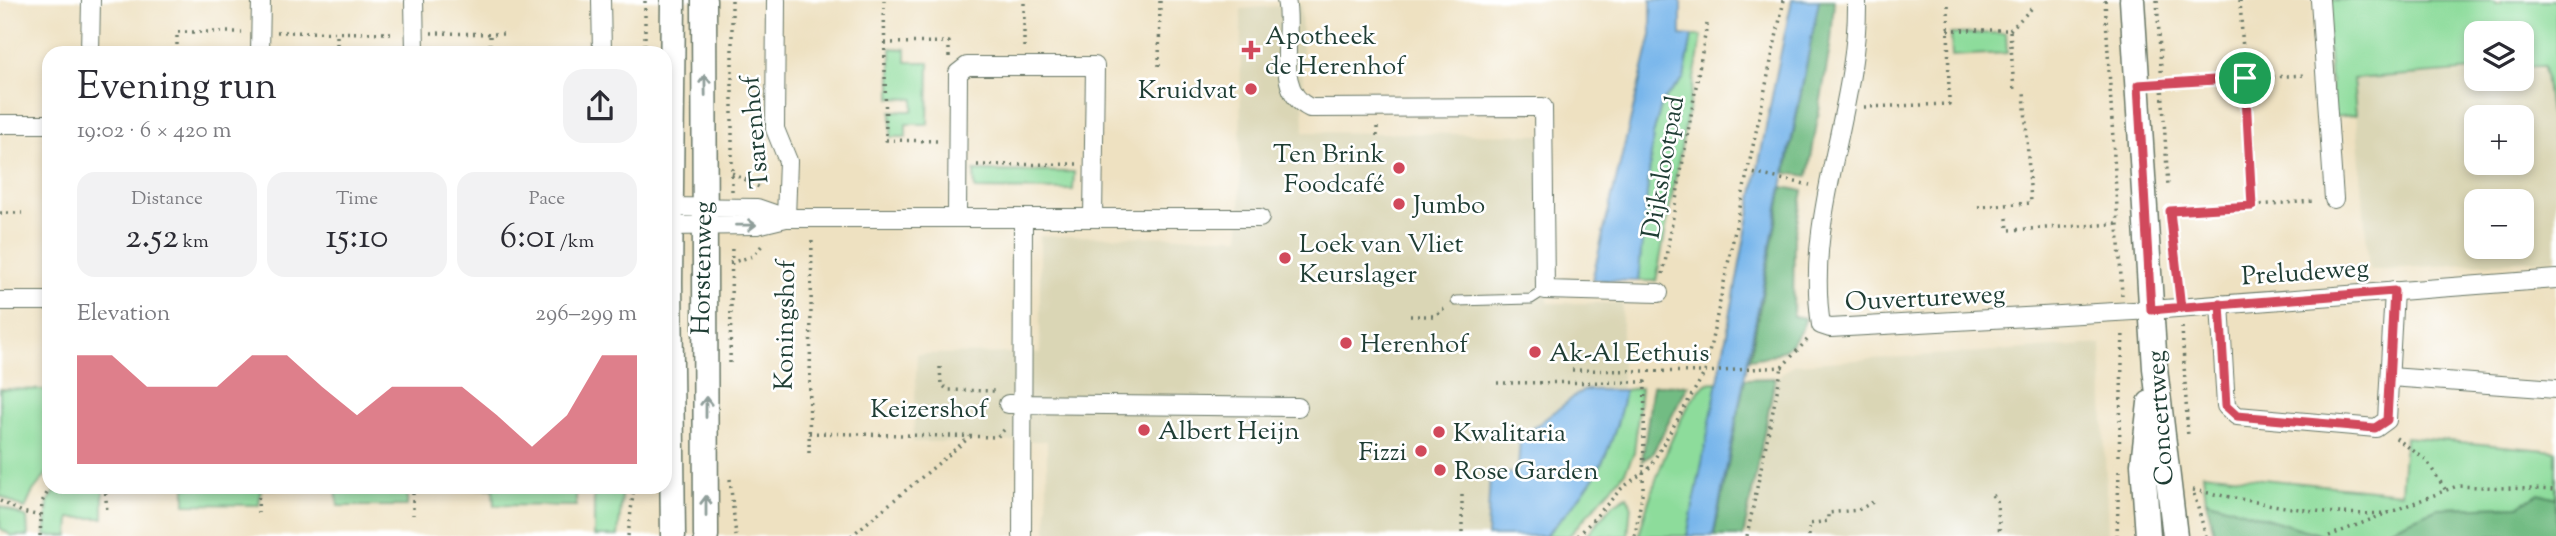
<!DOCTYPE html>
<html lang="en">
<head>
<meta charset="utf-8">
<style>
  body { margin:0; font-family:"Sorts Mill Goudy",serif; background:#f2f2f3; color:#2b2b33; height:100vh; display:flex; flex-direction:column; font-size:26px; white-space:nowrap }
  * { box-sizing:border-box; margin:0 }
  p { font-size:23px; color:#7c7c81 }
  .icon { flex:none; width:38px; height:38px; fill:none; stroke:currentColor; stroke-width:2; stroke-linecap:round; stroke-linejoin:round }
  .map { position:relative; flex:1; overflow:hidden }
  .panel { position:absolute; left:42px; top:46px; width:630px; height:448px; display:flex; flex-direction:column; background:#fff; border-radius:21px; box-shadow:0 4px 10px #0003 }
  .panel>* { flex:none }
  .fabs { position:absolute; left:2464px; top:21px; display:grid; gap:14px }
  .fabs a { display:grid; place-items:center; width:70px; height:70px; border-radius:14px; background:#fff; box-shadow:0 4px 10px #0003; font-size:35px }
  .pin { position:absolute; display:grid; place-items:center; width:60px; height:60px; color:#fff; margin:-30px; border:4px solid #fff; border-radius:50%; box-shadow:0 2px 7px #0007 }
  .round { display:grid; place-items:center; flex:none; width:74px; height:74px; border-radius:21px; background:#f2f2f3 }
  .head { display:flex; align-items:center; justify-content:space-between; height:119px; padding:0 35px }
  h1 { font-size:38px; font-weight:600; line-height:52px }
  .metrics { display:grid; grid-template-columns:repeat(3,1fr); gap:10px; height:119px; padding:7px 35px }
  .metrics div { display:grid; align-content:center; border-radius:18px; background:#f2f2f3; text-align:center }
  .metrics b { font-size:35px; font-weight:600 }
  .metrics small { font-size:19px; font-weight:400 }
  .metrics p { font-size:19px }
  .chart { height:196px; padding:14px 35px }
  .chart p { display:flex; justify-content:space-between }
  .chart svg { width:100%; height:126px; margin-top:7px; fill:#d1495b; opacity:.7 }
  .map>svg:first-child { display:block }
  .built { fill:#dad6b5; fill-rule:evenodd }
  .green { fill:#8ddc9b; stroke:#568c68; stroke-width:2 }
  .forest { fill:#72bc83; stroke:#487c5c; stroke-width:2 }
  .water { fill:#78b6eb; stroke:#4c7a90; stroke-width:2 }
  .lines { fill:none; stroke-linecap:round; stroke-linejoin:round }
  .lane-casing { stroke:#677665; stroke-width:11 }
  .street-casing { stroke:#677665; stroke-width:20 }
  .secondary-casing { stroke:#677665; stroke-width:27 }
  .path { stroke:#677665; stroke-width:3.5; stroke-dasharray:2 5; stroke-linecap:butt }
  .lane { stroke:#fff; stroke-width:9 }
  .street { stroke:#fff; stroke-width:18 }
  .secondary { stroke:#fff; stroke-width:24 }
  .oneway { stroke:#8f9e9a }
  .route-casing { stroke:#fff; stroke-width:14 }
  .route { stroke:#d1495b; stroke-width:9 }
  .poi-dot { fill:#d1495b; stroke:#fff; stroke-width:2.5 }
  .labels { text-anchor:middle; stroke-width:5; stroke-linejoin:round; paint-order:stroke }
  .poi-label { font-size:26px; fill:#1f3d34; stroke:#fff; text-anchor:start }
  .street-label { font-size:26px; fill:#1f3d34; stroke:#fff }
</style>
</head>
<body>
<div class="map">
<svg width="2556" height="536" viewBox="0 0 2556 536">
  <rect width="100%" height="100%" fill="#fff"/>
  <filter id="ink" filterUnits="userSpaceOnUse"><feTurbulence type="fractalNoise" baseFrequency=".0143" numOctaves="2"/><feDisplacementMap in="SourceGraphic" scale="14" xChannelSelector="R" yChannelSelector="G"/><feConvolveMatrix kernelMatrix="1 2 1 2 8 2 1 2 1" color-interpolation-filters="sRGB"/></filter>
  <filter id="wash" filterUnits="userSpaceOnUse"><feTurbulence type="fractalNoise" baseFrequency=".00686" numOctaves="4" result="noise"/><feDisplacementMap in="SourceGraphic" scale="28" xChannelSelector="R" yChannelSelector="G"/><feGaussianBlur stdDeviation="1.57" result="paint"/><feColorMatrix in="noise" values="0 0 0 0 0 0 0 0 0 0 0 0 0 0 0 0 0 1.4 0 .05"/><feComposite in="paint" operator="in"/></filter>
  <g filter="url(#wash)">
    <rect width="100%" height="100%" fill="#eee1c1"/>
    <g class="built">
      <path d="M 1301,4 L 1304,132 L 1546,135 L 1548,303 L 1622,303 L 1622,394 L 1522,477 L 1493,536 L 1047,536 L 1047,441 L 913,442 L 917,354 L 1040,353 L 1040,236 L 1240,237 L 1241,9 Z"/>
      <path d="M 2556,69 L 2556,259 L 2369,270 L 2353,79 L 2476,73 L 2476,79 L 2522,79 L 2522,70 ZM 2476,117 L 2522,117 L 2522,163 L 2476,163 ZM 2476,201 L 2522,201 L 2522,247 L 2476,247 Z"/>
      <path d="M 2101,344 L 2108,536 L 1743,536 L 1775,378 L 1795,364 Z"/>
    </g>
    <g class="green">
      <path d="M 2325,0 L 2493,0 L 2496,3 L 2502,3 L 2501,0 L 2556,0 L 2556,164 L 2544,66 L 2522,67 L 2522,33 L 2476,33 L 2476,70 L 2353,79 L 2356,115 L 2333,117 Z"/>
      <path d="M 2006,33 L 2007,53 L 1952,56 L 1951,34 Z"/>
      <path d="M 1692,36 L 1702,36 L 1656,281 L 1638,281 L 1653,135 L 1662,102 L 1684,78 Z"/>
      <path d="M 891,48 L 906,49 L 906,62 L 929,62 L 928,124 L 906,124 L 906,137 L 891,137 L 891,111 L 913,111 L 914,99 L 891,98 Z"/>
      <path d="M 974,171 L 1074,172 L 1073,190 L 975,189 Z"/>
      <path d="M 1720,382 L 1687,536 L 1639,536 C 1645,507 1682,394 1709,383 C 1712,382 1716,382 1720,382 Z"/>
      <path d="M 1641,388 L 1634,453 L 1625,472 L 1569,536 L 1545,536 C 1593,486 1612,458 1625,390 Z"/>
      <path d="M 0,389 L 49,390 L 49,471 L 33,491 L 25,509 L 0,496 Z"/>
      <path d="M 2405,437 L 2556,451 L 2556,498 L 2539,493 L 2519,506 L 2438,508 L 2372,536 L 2325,536 L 2206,500 L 2203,473 L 2401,493 Z"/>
      <path d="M 58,487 L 58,486 L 128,487 L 103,487 L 103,518 L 70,518 L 69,536 L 45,536 L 48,502 Z"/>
      <path d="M 185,487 L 576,487 L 576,506 L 494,505 L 493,488 L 407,490 L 407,506 L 338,506 L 336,488 L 261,488 L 259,505 L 185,504 Z"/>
      <path d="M 594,487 L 612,487 L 622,495 L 618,536 L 594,536 Z"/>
      <path d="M 1627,496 L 1631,504 L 1628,536 L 1586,536 L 1611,506 Z"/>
      <path d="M 0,506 L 27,518 L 28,536 L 12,536 L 0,528 Z"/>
    </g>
    <g class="forest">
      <path d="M 1819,0 L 1834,0 L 1831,41 L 1808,176 L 1786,173 Z"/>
      <path d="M 1783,187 L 1803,191 L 1794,237 L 1793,316 L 1806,318 C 1796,348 1779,356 1750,359 Z"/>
      <path d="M 1775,378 L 1743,536 L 1714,536 L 1745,379 Z"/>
      <path d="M 1653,385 L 1688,385 L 1652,454 L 1642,461 Z"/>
      <path d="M 2539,493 L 2556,498 L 2556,536 L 2372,536 L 2438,508 L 2519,506 Z"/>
      <path d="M 2206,500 L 2325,536 L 2215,536 Z"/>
    </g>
    <g class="water">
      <path d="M 1651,0 L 1681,0 L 1681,35 L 1692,36 L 1684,78 L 1662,102 L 1653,135 L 1638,281 L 1592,280 L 1651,35 Z"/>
      <path d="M 1792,0 L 1819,0 L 1713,536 L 1687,536 C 1725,358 1753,178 1792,0 Z"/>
      <path d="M 1583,390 L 1625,390 C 1612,458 1593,486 1545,536 L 1487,536 L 1490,475 L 1514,473 L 1518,469 L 1520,438 L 1531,435 L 1532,429 Z"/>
    </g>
  </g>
  <g filter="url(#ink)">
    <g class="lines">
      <g class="lane-casing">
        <path id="lane" d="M 1456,301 L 1531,299 L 1545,290"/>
      </g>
      <g class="street-casing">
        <g id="street">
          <path d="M 414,0 L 415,52"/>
          <path d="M 601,0 L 602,52"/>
          <path d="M 776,0 L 775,129 L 788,161 L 786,218"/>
          <path d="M 1286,0 C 1294,34 1272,91 1310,108 L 1543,107 L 1545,290 L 1659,293"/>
          <path d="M 1857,0 C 1859,109 1804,215 1821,325 L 1830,328 L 2151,310 L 2556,279"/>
          <path d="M 2320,0 L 2334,199"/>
          <path d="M 90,52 L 91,0"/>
          <path d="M 260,52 L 261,0"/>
          <path d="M 0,124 L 49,124"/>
          <path d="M 665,207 L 757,208 L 786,218"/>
          <path d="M 957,218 L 958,73 L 967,66 L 1095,66 L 1093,218"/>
          <path d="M 665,226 L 757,225 L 786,218 L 1260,218"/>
          <path d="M 0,301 L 49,301"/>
          <path d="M 2220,304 L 2226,406 L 2237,416 L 2376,428 L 2387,420 L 2394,291"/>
          <path d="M 2390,377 L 2556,389"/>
          <path d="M 1008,404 L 1298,407"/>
          <path d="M 1022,536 L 1023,218"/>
        </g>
      </g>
      <g class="secondary-casing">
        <g id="secondary">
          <path d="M 673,0 L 670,282 L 673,536"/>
          <path d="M 704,0 L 706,536"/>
          <path d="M 2132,0 L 2155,368 L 2175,536"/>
          <path d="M 2148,536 L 2143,464 L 2150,403"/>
        </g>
      </g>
      <g class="path">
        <path d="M 732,0 L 732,191"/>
        <path d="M 884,0 L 886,140 L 940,141"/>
        <path d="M 2105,0 L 2122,295"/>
        <path d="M 2157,0 L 2168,187"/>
        <path d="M 2240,0 L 2252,206"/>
        <path d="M 1948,30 L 2010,30 L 2014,92"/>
        <path d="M 2010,30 L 2032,8"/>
        <path d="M 277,32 L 396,33"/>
        <path d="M 431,33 L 503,34"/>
        <path d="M 885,43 L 949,42 L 949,57"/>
        <path d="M 1024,47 L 1024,0"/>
        <path d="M 177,52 L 177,32 L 242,32"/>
        <path d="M 337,52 L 337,34"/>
        <path d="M 490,52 L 490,34"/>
        <path d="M 645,52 L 645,0"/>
        <path d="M 1159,66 L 1160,0"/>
        <path d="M 2161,83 L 2307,75"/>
        <path d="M 1864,107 L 1949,104 L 1948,0"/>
        <path d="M 1377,127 L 1377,139"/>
        <path d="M 977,165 L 1077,164"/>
        <path d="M 1747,172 L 1810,185"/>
        <path d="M 732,173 L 763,189"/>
        <path d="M 1978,207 L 2031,203 L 2024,91"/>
        <path d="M 2170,211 L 2314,201"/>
        <path d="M 0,213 L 22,213"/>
        <path d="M 2007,218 L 2008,230 L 2118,224"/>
        <path d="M 2171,226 L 2179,291"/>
        <path d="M 730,263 L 753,256 L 764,243"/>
        <path d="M 1663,274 L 1707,24"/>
        <path d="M 1410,316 L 1435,316 L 1444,309"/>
        <path d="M 2182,327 L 2188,438"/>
        <path d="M 730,363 L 732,244"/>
        <path d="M 940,367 L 941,384 L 948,390 L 994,391"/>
        <path d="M 1572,370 L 1705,372 L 1782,367 L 1808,339"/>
        <path d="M 1497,383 L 1645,382 L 1643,488 L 1635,536"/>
        <path d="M 809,433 L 997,437 L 1004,430"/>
        <path d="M 2396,438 L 2426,460 L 2447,492"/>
        <path d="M 809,453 L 812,237"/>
        <path d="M 2119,456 L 2123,331"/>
        <path d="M 730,479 L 736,536"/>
        <path d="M 105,486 L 107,512"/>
        <path d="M 413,486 L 413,515"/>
        <path d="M 2193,490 C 2258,502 2319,517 2385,513"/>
        <path d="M 2194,494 L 2206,536"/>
        <path d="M 1462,495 L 1462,536"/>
        <path d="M 1992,495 L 1997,501 L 2000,536"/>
        <path d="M 0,501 L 22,512 L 41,516"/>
        <path d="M 258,513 L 259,486"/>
        <path d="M 40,536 L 42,502 L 51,486"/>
        <path d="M 628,536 L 634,486"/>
        <path d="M 851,536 L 970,437"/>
        <path d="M 1578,536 L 1621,489 L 1650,467 L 1705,372 L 1784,0"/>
        <path d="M 1747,536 L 1782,367"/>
        <path d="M 1809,536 L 1809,524 L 1828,521 L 1828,513 L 1858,510 L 1875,501"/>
        <path d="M 2117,536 L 2119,471"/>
        <path d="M 2329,536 L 2457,486 L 2556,490"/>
      </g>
      <use href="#lane" class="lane"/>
      <use href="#street" class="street"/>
      <use href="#secondary" class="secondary"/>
    </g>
    <defs><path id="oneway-shaft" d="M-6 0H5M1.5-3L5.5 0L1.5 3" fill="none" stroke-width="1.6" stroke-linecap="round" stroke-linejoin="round" transform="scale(1.75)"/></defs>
    <g class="oneway">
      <use href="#oneway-shaft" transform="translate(705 85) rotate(-91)"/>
      <use href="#oneway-shaft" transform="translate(746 225) rotate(-1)"/>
      <use href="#oneway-shaft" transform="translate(706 407) rotate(-90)"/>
      <use href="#oneway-shaft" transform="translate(706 506) rotate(-90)"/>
    </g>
  </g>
  <g class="lines" filter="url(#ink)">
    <g class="route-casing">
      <path id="route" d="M 2245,78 L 2138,85 L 2151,310 L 2220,304 L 2226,406 L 2237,416 L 2375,428 L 2387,420 L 2394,291 L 2181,308 L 2170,211 L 2252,206 L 2245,78"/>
    </g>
    <use href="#route" class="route"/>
  </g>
  <g class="poi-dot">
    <path d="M1247.5 39.5h7v7h7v7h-7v7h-7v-7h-7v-7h7z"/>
    <circle cx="1251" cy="89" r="7"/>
    <circle cx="1399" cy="168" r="7"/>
    <circle cx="1399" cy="204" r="7"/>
    <circle cx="1285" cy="258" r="7"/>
    <circle cx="1346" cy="343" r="7"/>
    <circle cx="1535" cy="352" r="7"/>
    <circle cx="1144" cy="430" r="7"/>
    <circle cx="1439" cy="432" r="7"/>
    <circle cx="1421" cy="451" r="7"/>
    <circle cx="1440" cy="470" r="7"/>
  </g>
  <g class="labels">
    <g class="poi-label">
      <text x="1265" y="44">Apotheek<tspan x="1265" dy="30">de Herenhof</tspan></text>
      <text x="1237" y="98" text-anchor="end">Kruidvat</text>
      <text x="1385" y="162" text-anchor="end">Ten Brink<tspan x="1385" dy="30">Foodcafé</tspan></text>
      <text x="1413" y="213">Jumbo</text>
      <text x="1299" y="252">Loek van Vliet<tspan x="1299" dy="30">Keurslager</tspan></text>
      <text x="1360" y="352">Herenhof</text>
      <text x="1549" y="361">Ak-Al Eethuis</text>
      <text x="1158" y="439">Albert Heijn</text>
      <text x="1453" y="441">Kwalitaria</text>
      <text x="1407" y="460" text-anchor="end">Fizzi</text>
      <text x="1454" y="479">Rose Garden</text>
    </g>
    <g class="street-label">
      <text transform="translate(754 132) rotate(-95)" y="9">Tsarenhof</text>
      <text transform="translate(1662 167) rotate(-80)" y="9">Dijkslootpad</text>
      <text transform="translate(701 268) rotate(-89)" y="9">Horstenweg</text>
      <text transform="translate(2305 271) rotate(-4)" y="9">Preludeweg</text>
      <text transform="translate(1925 297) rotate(-3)" y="9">Ouvertureweg</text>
      <text transform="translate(784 325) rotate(-89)" y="9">Koningshof</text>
      <text x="929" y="417">Keizershof</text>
      <text transform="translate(2159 418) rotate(-94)" y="9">Concertweg</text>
    </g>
  </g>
</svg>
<div class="fabs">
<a><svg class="icon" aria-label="layers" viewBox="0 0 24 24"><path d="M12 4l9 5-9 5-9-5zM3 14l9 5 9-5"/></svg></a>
<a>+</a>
<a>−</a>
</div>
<div class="pin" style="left:2245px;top:78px;background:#1e9e55"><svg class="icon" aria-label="arrive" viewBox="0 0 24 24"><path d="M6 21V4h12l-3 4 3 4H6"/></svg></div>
<section class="panel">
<div class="head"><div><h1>Evening run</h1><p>19:02 · 6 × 420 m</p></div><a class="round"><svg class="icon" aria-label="share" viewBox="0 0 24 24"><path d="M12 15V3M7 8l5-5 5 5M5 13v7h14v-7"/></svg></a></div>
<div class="metrics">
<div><p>Distance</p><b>2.52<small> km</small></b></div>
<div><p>Time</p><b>15:10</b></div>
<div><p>Pace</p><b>6:01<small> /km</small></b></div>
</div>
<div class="chart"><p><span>Elevation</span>296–299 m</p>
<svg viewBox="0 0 160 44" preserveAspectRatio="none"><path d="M0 44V6L10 6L20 17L30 17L40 17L50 6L60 6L70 17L80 27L90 17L100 17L110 17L120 27L130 38L140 27L150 6L160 6V44z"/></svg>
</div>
</section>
</div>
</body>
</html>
